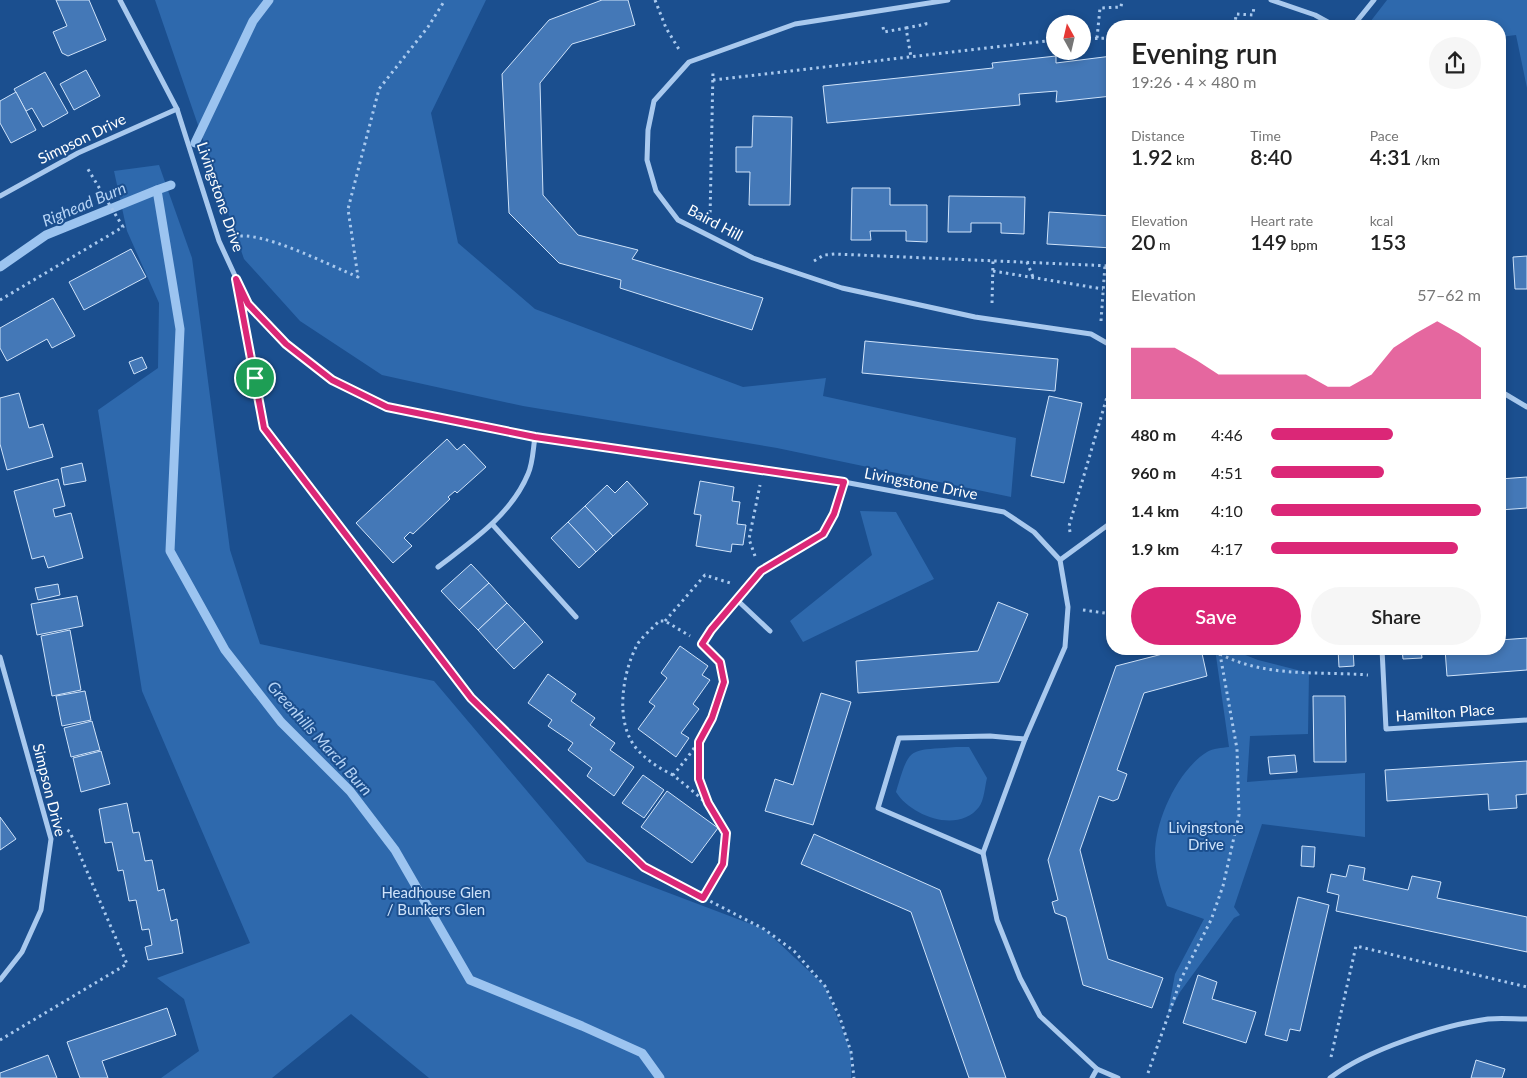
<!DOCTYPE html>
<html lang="en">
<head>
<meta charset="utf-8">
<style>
  body { margin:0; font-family:Lato,sans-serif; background:#f6f6f6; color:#222; height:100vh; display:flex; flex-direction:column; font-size:19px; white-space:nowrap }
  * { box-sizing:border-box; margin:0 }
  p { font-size:16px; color:#767676 }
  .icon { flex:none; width:28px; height:28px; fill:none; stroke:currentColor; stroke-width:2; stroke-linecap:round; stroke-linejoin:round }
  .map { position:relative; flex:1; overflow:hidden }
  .drawer { position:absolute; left:1106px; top:20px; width:400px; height:635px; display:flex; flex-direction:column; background:#fff; border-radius:20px; box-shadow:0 2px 8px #0003 }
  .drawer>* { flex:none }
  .needle { width:32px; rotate:352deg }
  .buttons { position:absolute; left:1046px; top:15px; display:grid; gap:10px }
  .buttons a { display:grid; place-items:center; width:45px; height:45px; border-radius:50%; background:#fff; box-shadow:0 2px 8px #0003; font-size:25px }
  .pin { position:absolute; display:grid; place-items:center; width:42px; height:42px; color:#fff; margin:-21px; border:2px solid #fff; border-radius:50%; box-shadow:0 1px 5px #0007 }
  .round { display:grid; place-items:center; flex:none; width:52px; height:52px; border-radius:26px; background:#f6f6f6 }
  .summary { display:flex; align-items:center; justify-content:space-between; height:85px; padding:0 25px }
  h1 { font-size:28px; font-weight:600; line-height:38px }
  .stats { display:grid; grid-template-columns:repeat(3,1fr); gap:8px; height:85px; padding:5px 25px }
  .stats div { display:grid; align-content:center }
  .stats b { font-size:21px; font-weight:600 }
  .stats small { font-size:14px; font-weight:400 }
  .stats p { font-size:14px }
  .chart { height:140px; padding:10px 25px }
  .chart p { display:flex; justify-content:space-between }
  .chart svg { width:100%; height:90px; margin-top:5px; fill:#db2777; opacity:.7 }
  .action { display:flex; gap:10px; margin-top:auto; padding:10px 25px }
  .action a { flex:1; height:58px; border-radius:30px; background:#db2777; color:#fff; font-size:20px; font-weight:600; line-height:58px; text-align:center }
  .action a+a { background:#f6f6f6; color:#222 }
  ul { padding:0 25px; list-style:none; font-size:16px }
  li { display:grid; grid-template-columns:80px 60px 1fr; align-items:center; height:38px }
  li i { height:12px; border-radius:6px; background:#db2777 }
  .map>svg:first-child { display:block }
  .green { fill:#2e69ad }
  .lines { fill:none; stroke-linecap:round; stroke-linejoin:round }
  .stream { stroke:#9cc4f0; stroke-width:9 }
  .building { fill:#4478b7; stroke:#cfe3fa }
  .path { stroke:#a9c9ee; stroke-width:3; stroke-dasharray:2.5 4; stroke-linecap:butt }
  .street { stroke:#a9c9ee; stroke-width:5 }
  .route-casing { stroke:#fff; stroke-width:10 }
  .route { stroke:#db2777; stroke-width:6 }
  .labels { text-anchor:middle; stroke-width:4; stroke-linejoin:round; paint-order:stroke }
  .street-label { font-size:15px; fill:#fff; stroke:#1b4f8f }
  .park-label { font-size:15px; fill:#cfe3fa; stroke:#1b4f8f }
  .water-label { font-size:16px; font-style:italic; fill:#b5d3f5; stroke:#1b4f8f }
</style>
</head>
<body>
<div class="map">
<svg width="1527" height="1078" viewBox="0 0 1527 1078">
  <rect width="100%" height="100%" fill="#1b4f8f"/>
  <g class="green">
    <path d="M 155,0 L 486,0 L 431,113 L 458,243 L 535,309 L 743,387 L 826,378 L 823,396 L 1016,438 L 1011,497 L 777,448 L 523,406 L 382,375 L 300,321 L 244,259 Z"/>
    <path d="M 1387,0 L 1527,0 L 1527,88 L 1516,35 L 1500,37 L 1500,26 L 1367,26 Z"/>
    <path d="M 159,165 L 192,258 L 230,550 L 260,644 L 434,681 L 587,862 L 764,929 L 825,986 L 851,1052 L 851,1078 L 429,1078 L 351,1014 L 272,1078 L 161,1078 L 199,1051 L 184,999 L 157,978 L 250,943 L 142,691 L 98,410 L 158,368 L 159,303 L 127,231 L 114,171 Z"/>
    <path d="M 860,511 L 896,512 L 934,579 L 803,642 L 790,621 L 872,555 Z"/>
    <path d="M 1215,649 L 1230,649 L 1258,660 L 1309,673 L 1308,734 L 1250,736 L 1247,782 L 1365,773 L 1365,837 L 1262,824 L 1234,907 L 1240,915 L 1234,918 L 1180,992 L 1167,1017 L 1175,974 L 1204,919 L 1167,906 C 1161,890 1155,871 1155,854 C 1155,820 1178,770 1207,752 C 1213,748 1222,748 1229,747 Z"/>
    <path d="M 956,747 L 969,747 L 987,778 C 985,786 984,801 979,807 C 958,834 911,816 896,792 C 910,745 908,751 956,747 Z"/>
  </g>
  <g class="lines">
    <g class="stream">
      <path d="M 195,143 L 253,21 L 269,0"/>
      <path d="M 171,185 L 157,190 L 180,329 L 170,551 L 225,650 L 281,722 L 350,791 L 395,850 L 470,980 L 582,1026 L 642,1053 L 660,1078"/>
      <path d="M 0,267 L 46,235 L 157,190"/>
    </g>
  </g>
  <g class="building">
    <path d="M 56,0 L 89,0 L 106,40 L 68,56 L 62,53 L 53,32 L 67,26 Z"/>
    <path d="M 602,0 L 628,0 L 635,25 L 572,44 L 540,83 L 543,195 L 578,235 L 638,250 L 632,259 L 763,298 L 752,330 L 620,288 L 621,280 L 559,263 L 509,213 L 502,74 L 549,20 Z"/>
    <path d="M 1056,56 L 1056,63 L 1112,56 L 1112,96 L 1056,102 L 1057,91 L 1019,94 L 1020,105 L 827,123 L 823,86 L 993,68 L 992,63 Z"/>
    <path d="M 86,70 L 100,96 L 74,110 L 60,84 Z"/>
    <path d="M 45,72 L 68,113 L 43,127 L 32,108 L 26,111 L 14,89 Z"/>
    <path d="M 16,92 L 36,130 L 11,143 L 0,123 L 0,101 Z"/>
    <path d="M 753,116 L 792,117 L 790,205 L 749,205 L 750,172 L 736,172 L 736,147 L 752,147 Z"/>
    <path d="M 852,188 L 890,188 L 890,205 L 927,205 L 927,242 L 906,241 L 906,231 L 870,231 L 871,240 L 851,240 Z"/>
    <path d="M 949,196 L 1025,197 L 1024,234 L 1001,233 L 1001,223 L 971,223 L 971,232 L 948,232 Z"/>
    <path d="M 1049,212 L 1112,216 L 1112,248 L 1047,244 Z"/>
    <path d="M 131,249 L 146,277 L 84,310 L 69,282 Z"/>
    <path d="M 1527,256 L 1527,289 L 1515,289 L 1513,257 Z"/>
    <path d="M 53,298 L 75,336 L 52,348 L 47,339 L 7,361 L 0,348 L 0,328 Z"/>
    <path d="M 865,341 L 1058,359 L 1055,391 L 862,373 Z"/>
    <path d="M 142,357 L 147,368 L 134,374 L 129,362 Z"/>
    <path d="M 19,393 L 29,428 L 43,424 L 53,457 L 7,470 L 0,444 L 0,398 Z"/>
    <path d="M 1049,396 L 1082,403 L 1064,483 L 1031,476 Z"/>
    <path d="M 447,439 L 457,450 L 464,444 L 486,467 L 457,493 L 455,491 L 448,497 L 450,499 L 413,534 L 410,532 L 404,538 L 412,546 L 393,563 L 356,523 Z"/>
    <path d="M 82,463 L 86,481 L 64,485 L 61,468 Z"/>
    <path d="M 1527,477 L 1527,508 L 1500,510 L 1500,479 Z"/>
    <path d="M 58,479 L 65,506 L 53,509 L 55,517 L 71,513 L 83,558 L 48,568 L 44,556 L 32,559 L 14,491 Z"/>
    <path d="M 627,481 L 648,504 L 613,536 L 585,506 L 607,485 L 615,493 Z"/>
    <path d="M 700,481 L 734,487 L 732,501 L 740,502 L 737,524 L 746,525 L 743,545 L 732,544 L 731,552 L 696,546 L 701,515 L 694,514 Z"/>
    <path d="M 585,506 L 613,536 L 596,552 L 568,522 Z"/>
    <path d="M 568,522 L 596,552 L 579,568 L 551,538 Z"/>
    <path d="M 471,564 L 489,583 L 459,610 L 441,591 Z"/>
    <path d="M 489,583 L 507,603 L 478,630 L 459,610 Z"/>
    <path d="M 58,584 L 60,595 L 38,600 L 35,588 Z"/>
    <path d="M 77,596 L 83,626 L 37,635 L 31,604 Z"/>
    <path d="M 998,602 L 1028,614 L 999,682 L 858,693 L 856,661 L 978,651 Z"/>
    <path d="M 507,603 L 525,622 L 496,650 L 478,630 Z"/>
    <path d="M 525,622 L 543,642 L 514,669 L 496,650 Z"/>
    <path d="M 70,630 L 81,690 L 52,696 L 41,636 Z"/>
    <path d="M 1527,638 L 1527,670 L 1447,676 L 1445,649 L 1500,649 L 1500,640 Z"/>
    <path d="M 680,646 L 708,666 L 702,675 L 710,680 L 693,704 L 699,709 L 681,733 L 689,738 L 676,757 L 638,729 L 655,706 L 649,702 L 667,678 L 661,673 Z"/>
    <path d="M 1182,649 L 1201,649 L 1207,676 L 1144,693 L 1117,770 L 1127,774 L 1118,799 L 1113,801 L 1099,796 L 1080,850 L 1108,959 L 1163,978 L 1152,1008 L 1083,985 L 1066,917 L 1055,913 L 1052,902 L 1058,900 L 1048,860 L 1116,666 Z"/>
    <path d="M 1338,649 L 1353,649 L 1354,666 L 1339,667 Z"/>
    <path d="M 1402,649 L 1421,649 L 1422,658 L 1403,659 Z"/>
    <path d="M 548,674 L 576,694 L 571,701 L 595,718 L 590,725 L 615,743 L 610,750 L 634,767 L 614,796 L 587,776 L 592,768 L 568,750 L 573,743 L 548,726 L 552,720 L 528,703 Z"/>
    <path d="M 85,691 L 91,720 L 62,726 L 56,696 Z"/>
    <path d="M 821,693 L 851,702 L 813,825 L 765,811 L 775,779 L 793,785 Z"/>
    <path d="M 1313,696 L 1345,696 L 1346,762 L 1314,762 Z"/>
    <path d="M 92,721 L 100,750 L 71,757 L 64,728 Z"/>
    <path d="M 101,751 L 110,784 L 81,792 L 73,758 Z"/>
    <path d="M 1295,755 L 1297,772 L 1270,774 L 1268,757 Z"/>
    <path d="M 1527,761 L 1527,794 L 1516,795 L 1517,808 L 1489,810 L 1488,794 L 1387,801 L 1385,770 Z"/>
    <path d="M 643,775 L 664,790 L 644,818 L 622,803 Z"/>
    <path d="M 667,791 L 718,828 L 692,863 L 641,827 Z"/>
    <path d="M 127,803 L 133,833 L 139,832 L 145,861 L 152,860 L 158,891 L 164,889 L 171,921 L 177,919 L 183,953 L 148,960 L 145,947 L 152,945 L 149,929 L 142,930 L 136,900 L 129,901 L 123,870 L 118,871 L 112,842 L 105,843 L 99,809 Z"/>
    <path d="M 0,817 L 16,839 L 0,850 Z"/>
    <path d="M 814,834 L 940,890 L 1006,1078 L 969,1078 L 911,912 L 801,864 Z"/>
    <path d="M 1302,846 L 1315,847 L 1314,867 L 1301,866 Z"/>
    <path d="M 1349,865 L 1365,868 L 1363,880 L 1408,890 L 1412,876 L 1441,882 L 1437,898 L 1527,917 L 1527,952 L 1336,911 L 1339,895 L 1327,892 L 1331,874 L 1346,877 Z"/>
    <path d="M 1298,897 L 1329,905 L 1300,1031 L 1290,1029 L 1287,1041 L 1265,1035 Z"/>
    <path d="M 1198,975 L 1217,982 L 1212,999 L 1256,1012 L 1246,1043 L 1183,1023 Z"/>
    <path d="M 167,1008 L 176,1035 L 102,1061 L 108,1078 L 80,1078 L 67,1042 Z"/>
    <path d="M 48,1055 L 57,1078 L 0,1078 L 0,1073 Z"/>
    <path d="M 1476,1060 L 1505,1069 L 1502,1078 L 1471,1078 Z"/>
  </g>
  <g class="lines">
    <g class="path">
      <path d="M 655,0 L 666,28 L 680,51"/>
      <path d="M 1235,26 L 1236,14 L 1253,15 L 1254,6"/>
      <path d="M 883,27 L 884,32 L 906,28 L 911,57"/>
      <path d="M 906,28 L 926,24 L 925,20"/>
      <path d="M 1097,38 L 1100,8 L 1121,7 L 1122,0"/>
      <path d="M 1082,39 L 1112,38"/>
      <path d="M 713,80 L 1055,40"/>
      <path d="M 710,219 L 713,70"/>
      <path d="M 234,237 C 260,229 331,266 358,277 L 348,209 L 379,89 L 428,27 L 445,0"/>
      <path d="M 814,261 L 824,255 L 835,254 L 1112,266"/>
      <path d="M 1027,262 L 1033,277"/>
      <path d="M 993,271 L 1103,289"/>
      <path d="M 0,300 L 123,227 L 86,166"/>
      <path d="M 992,303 L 993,261"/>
      <path d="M 1101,321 L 1105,265"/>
      <path d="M 245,326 L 264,428 L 471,698 L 644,867 L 764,929 L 794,951 L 825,986 L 840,1018 L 851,1052 L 854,1078"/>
      <path d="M 1070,532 L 1069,526 L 1112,380"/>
      <path d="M 755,556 L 749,539 L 760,485"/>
      <path d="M 1083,610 L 1112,614"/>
      <path d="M 665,621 L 705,575 L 730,583"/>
      <path d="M 1220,654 C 1267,678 1318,671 1368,675"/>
      <path d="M 699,743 L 699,779 L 708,803"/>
      <path d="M 673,775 C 659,768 646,760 636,748 C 615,722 622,675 636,647 C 640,638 652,629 659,621 L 665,621 L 690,636"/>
      <path d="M 703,898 C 709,887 719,876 723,865 C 738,823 701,798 673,775 C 695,750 742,687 714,655"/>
      <path d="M 0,1040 L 127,964 L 70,832 L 66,829"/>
      <path d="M 1331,1057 L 1356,946 L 1527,987"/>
      <path d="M 1148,1073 L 1181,979 L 1211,920 L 1223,886 L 1239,815 L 1237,749 L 1220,654 L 1213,649"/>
    </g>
    <g class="street">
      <path d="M 120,0 L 177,109 L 219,241 L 248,304 L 286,344 L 332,379 L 387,407 L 535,437 L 844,482 L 1004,512 L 1034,532 L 1060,560 L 1068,607 L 1065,647 L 1025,739 L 983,853 L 997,920 L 1020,978 L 1040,1016 L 1097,1069 L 1118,1078"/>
      <path d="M 948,0 L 795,24 L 689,62 L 654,101 L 648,130 L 647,160 L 656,191 L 678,220 L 753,258 L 797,273 L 842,288 L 975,317 L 1091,334 L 1112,346"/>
      <path d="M 1271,0 L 1315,15 L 1335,26"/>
      <path d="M 1353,26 L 1374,0"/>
      <path d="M 0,196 L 78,153 L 177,109"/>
      <path d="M 1500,391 L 1527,407"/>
      <path d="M 492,524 L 576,617"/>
      <path d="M 1060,560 L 1112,522"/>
      <path d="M 438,567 C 472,541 511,515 528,474 C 533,463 533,449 535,437"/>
      <path d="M 736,599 L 770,631"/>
      <path d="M 702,644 L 711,629 L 761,571 L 823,534 L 834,514 L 844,482"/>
      <path d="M 1382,649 L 1386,729 L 1527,720"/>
      <path d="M 0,657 L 51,839 L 41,910 L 22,952 L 0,980"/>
      <path d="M 983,853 L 878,808 L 899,738 L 990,736 L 1025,739"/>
      <path d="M 1092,1078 L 1097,1069"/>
      <path d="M 1330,1078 C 1366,1050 1443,1025 1488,1019 C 1501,1018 1514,1019 1527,1019"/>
    </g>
  </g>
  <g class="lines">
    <g class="route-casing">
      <path id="route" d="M 236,279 L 248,304 L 286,344 L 332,380 L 387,407 L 535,437 L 844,482 L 834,514 L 823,534 L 761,571 L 711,630 L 702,644 L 720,662 L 724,682 L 712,718 L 699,742 L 699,779 L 708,803 L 726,833 L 723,864 L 703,898 L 644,867 L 471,698 L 264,428 Z"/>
    </g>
    <use href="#route" class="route"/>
  </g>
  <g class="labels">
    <g class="street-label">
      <text transform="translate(82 139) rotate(-26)" y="5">Simpson Drive</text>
      <text transform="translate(220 197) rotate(71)" y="5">Livingstone Drive</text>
      <text transform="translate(715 223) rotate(28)" y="5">Baird Hill</text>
      <text transform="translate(921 484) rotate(11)" y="5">Livingstone Drive</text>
      <text transform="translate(1445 713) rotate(-4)" y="5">Hamilton Place</text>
      <text transform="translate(49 790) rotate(76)" y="5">Simpson Drive</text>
    </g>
    <g class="park-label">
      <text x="1206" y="833">Livingstone<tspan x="1206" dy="17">Drive</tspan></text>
      <text x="436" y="898">Headhouse Glen<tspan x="436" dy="17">/ Bunkers Glen</tspan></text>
    </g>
    <g class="water-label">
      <text transform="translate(84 204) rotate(-23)" y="6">Righead Burn</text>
      <text transform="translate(320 738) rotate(48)" y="6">Greenhills March Burn</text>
    </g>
  </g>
</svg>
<div class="buttons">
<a><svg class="needle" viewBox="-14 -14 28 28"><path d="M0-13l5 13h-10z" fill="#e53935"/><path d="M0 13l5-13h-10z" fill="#767676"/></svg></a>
</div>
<div class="pin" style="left:255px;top:378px;background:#1e9e55"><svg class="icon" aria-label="arrive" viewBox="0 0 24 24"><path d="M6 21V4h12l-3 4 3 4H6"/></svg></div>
<section class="drawer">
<div class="summary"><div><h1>Evening run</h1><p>19:26 · 4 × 480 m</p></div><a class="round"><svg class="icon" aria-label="share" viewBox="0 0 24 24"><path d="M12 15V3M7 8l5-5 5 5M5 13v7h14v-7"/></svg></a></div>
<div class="stats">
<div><p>Distance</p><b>1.92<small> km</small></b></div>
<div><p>Time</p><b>8:40</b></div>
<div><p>Pace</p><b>4:31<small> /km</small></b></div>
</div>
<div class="stats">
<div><p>Elevation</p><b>20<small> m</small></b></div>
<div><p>Heart rate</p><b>149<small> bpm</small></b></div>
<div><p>kcal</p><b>153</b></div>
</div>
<div class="chart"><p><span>Elevation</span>57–62 m</p>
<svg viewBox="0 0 160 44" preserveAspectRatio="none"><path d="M0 44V19L10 19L20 19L30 25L40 32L50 32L60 32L70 32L80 32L90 38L100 38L110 32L120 19L130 12L140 6L150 12L160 19V44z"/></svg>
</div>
<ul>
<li><b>480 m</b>4:46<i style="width:58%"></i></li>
<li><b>960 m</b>4:51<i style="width:54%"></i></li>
<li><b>1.4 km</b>4:10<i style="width:100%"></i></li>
<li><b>1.9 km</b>4:17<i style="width:89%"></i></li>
</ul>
<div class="action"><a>Save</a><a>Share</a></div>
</section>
</div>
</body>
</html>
